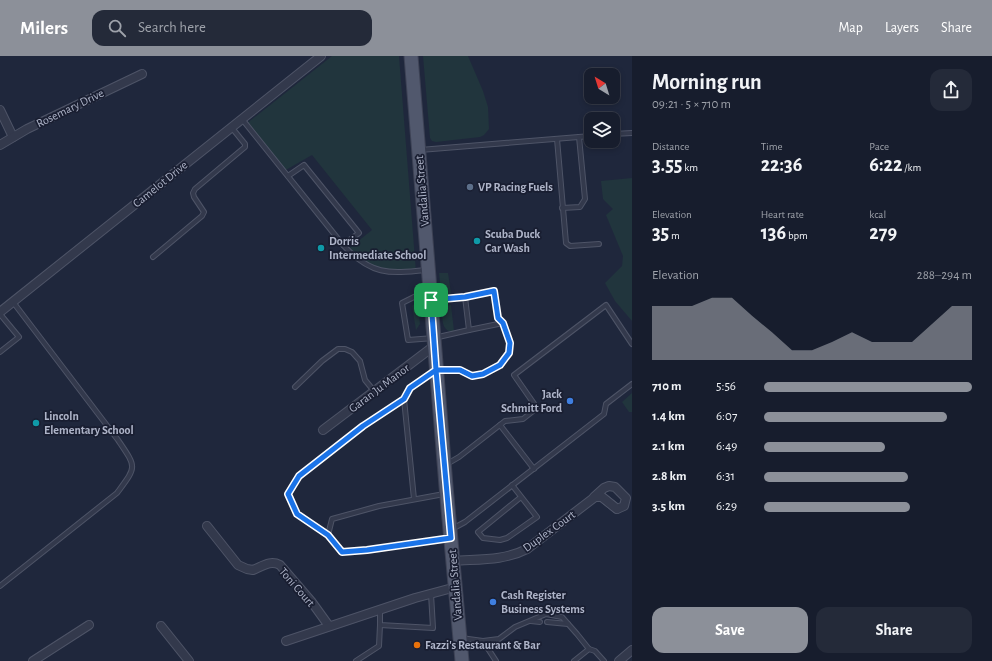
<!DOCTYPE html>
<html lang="en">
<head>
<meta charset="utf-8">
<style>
  body { margin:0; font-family:"Alegreya Sans",sans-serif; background:#242a39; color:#f1f3f6; height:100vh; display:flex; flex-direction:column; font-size:15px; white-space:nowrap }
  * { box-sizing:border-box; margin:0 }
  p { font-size:13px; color:#9ea2aa }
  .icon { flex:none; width:22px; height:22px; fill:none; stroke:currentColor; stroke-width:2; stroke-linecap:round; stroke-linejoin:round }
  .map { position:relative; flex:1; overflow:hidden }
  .panel { display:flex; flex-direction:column; background:#171d2d; width:360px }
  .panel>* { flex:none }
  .needle { width:26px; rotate:322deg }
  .fabs { position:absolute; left:584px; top:12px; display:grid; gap:8px }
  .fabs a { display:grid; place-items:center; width:36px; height:36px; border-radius:8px; background:#171d2d; box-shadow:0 2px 6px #0003,0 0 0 1px #363b49; font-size:20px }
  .pin { position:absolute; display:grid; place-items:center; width:34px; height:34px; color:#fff; margin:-17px; border-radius:8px; box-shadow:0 2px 6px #0006 }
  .round { display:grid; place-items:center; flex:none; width:42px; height:42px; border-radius:12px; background:#242a39 }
  .headline { display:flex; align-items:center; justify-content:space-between; height:68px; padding:0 20px }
  h1 { font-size:22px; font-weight:700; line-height:30px }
  .stats { display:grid; grid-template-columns:repeat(3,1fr); gap:6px; height:68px; padding:4px 20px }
  .stats div { display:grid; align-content:center }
  .stats b { font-size:20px; font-weight:700 }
  .stats small { font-size:11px; font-weight:400 }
  .stats p { font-size:11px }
  .chart { height:112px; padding:8px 20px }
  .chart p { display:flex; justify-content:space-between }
  .chart svg { width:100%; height:72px; margin-top:4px; fill:#8c9099; opacity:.7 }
  .action { display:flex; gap:8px; margin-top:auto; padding:8px 20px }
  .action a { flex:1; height:46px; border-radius:12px; background:#8c9099; color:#fff; font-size:16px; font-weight:700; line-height:46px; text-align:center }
  .action a+a { background:#242a39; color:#f1f3f6 }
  ul { padding:0 20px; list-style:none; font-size:13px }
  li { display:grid; grid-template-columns:64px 48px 1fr; align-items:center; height:30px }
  li i { height:10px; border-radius:5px; background:#8c9099 }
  header { display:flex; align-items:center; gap:24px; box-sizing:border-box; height:56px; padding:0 20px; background:#8c9099; color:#fff }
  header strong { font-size:19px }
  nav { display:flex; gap:22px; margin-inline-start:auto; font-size:14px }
  .search { width:280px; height:36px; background:#242a39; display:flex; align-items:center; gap:10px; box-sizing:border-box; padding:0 14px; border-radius:12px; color:#9ea2aa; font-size:15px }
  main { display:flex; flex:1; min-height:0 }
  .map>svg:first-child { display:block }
  .green { fill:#21353d }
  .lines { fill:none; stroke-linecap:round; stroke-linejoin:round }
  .service-casing { stroke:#4e5467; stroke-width:6 }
  .minor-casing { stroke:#4e5467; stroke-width:10 }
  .primary-casing { stroke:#3d4255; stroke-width:15 }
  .service { stroke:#33394c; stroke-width:4 }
  .minor { stroke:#33394c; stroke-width:8 }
  .primary { stroke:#51586d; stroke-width:13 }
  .route-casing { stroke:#fff; stroke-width:8 }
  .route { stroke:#1a73e8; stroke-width:5 }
  .service-dot { fill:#5c6f8a; stroke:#191e31; stroke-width:1.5 }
  .culture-dot { fill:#0f9aa8; stroke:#191e31; stroke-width:1.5 }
  .shop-dot { fill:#3f7fe0; stroke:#191e31; stroke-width:1.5 }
  .food-dot { fill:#e8710a; stroke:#191e31; stroke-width:1.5 }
  .labels { text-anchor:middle; stroke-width:3.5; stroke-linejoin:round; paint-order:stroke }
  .street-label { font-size:12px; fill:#aeb4c8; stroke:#191e31 }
  .poi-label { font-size:12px; font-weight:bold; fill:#aeb4c8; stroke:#191e31; text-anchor:start }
</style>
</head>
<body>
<header>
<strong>Milers</strong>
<div class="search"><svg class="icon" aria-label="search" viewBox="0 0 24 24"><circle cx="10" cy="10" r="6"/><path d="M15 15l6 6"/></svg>Search here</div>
<nav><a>Map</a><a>Layers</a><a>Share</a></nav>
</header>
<main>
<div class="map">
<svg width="632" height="605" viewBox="0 0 632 605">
  <rect width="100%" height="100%" fill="#1f273c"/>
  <g class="green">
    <path d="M 332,0 L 399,0 L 416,216 L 375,214 L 347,194 L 372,174 L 312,99 L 284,115 L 246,68 Z"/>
    <path d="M 423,0 L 468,0 L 483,35 L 488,51 L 489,73 L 484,79 L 480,81 L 436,86 L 432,85 L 430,82 Z"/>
    <path d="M 632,122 L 632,265 L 615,245 L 605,227 L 622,210 L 623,200 L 606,159 L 613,153 L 603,143 L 601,125 Z"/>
    <path d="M 439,217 L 448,217 L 451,237 L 450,238 L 443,238 L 441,235 Z"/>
    <path d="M 416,246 L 418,247 L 420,268 L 416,274 L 412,250 Z"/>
    <path d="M 451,249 L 454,275 L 452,276 C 441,274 442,262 443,253 L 445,250 Z"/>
    <path d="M 632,337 L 632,356 L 629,356 L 622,346 Z"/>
  </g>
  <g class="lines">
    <g class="service-casing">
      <g id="service">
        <path d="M 242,63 L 343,189 C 371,219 388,218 426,214"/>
        <path d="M 613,78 L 632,77"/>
        <path d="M 557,83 L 566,187 L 570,190 L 599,188"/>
        <path d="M 420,94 L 591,80"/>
        <path d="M 288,120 L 304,109 L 359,177 L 343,189"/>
        <path d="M 562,152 L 580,151 L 585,143 L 579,81"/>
        <path d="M 153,201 L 202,160 L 204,156 L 194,141 L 193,137 L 195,133 L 245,91 L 245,88 L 232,72"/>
        <path d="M 428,234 L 402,247 L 408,284 L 434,282 L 469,274 L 465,241"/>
        <path d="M 0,258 L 19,281 L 0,296"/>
        <path d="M 469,274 L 503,267"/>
        <path d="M 295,331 L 322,305 L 338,293 L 345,293 L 352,296 L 360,305 L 365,324 L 374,335"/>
        <path d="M 500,369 L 534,413"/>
        <path d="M 447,408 L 459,401 L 505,365 L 523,363 L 537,352 L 514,319 L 606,249 L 632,288"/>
        <path d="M 512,429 L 537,461 L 507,482 L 500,484 L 483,482 L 478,476 L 521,441"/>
        <path d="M 444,438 L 379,450 L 332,463 L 328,479 L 342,496 L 367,494 L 449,482"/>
        <path d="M 414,443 L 404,343 L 410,332 L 436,314 L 460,314 L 472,320 L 483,318 L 500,309 L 509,297 L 510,287 L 503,267 L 498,262 L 494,235 L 465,241 L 433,244"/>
        <path d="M 452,473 L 465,466 L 604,358 L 606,348 L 632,328"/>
        <path d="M 328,479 L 297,458 L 288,438 L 299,420 L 363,370 L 404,343"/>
        <path d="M 0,530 L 117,437 C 137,410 137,412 118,384 L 13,246"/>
        <path d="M 380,554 L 380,569 L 433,572 L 431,538"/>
        <path d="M 531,565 L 540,566"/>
        <path d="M 547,566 L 568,568"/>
        <path d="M 461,582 L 483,585 L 496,605"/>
        <path d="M 483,585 L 499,583 L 515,571 L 546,558 L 562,561 L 577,578 L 589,593"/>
        <path d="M 356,605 L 379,590 L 380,569"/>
        <path d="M 574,605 L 589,593 L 595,595 L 604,605"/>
      </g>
    </g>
    <g class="minor-casing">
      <g id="minor">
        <path d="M 0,54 L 13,81"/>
        <path d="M 0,89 L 27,73 L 142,18"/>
        <path d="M 0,256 L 321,0"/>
        <path d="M 323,374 L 434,290"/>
        <path d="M 609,430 L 615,431 L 626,442 L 624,450 L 617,453 L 602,441 L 594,441 L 604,432 Z"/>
        <path d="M 207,470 L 238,509 L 247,513 L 253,514 C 263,510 270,504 280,509 L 311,545 L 329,570"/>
        <path d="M 453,505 C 478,503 504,505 527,493 L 595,441 L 602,441 L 617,453"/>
        <path d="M 161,570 L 189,605"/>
        <path d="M 286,585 L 415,542 L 456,531"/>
        <path d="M 33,605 L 89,569"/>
        <path d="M 619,605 L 632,594"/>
      </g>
    </g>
    <g class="primary-casing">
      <path id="primary" d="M 411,0 L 446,430 L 462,605"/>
    </g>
    <use href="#service" class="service"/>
    <use href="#minor" class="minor"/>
    <use href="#primary" class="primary"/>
  </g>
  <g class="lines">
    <g class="route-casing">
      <path id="route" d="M 431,244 L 436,314 L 410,332 L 404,343 L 363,370 L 299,420 L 288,438 L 297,458 L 328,479 L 342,496 L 367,494 L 451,482 L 436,314 L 460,314 L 472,320 L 483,318 L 500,309 L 509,297 L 510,287 L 503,267 L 498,262 L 494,235 L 465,241 L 431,244"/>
    </g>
    <use href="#route" class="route"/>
  </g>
  <circle class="service-dot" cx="470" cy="131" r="4"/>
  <g class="culture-dot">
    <circle cx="477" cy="185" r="4"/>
    <circle cx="321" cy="192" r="4"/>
    <circle cx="36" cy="367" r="4"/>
  </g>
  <g class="shop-dot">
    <circle cx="570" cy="345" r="4"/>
    <circle cx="493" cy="546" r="4"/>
  </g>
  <circle class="food-dot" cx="417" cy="589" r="4"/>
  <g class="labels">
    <g class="street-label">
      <text transform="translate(70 52) rotate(-26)" y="4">Rosemary Drive</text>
      <text transform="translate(160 128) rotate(-39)" y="4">Camelot Drive</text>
      <text transform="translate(422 135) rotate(-95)" y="4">Vandalia Street</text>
      <text transform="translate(379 332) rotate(-37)" y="4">Garan Ju Manor</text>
      <text transform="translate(549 475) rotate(-36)" y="4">Duplex Court</text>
      <text transform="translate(455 529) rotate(-95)" y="4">Vandalia Street</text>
      <text transform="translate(297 531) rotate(49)" y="4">Toni Court</text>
    </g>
    <g class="poi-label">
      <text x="478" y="135">VP Racing Fuels</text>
      <text x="485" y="182">Scuba Duck<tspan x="485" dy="14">Car Wash</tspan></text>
      <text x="329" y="189">Dorris<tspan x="329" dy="14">Intermediate School</tspan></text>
      <text x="562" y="342" text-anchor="end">Jack<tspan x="562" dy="14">Schmitt Ford</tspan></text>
      <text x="44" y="364">Lincoln<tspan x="44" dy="14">Elementary School</tspan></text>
      <text x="501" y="543">Cash Register<tspan x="501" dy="14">Business Systems</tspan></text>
      <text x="425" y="593">Fazzi's Restaurant &amp; Bar</text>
    </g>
  </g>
</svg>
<div class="fabs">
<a><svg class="needle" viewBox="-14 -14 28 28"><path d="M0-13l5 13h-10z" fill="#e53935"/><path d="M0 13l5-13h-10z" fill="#9ea2aa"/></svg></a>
<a><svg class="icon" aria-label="layers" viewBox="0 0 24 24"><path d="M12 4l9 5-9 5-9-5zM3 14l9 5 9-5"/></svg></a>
</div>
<div class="pin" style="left:431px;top:244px;background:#1e9e55"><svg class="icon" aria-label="arrive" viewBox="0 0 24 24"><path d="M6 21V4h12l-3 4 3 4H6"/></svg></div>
</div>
<section class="panel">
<div class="headline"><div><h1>Morning run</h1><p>09:21 · 5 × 710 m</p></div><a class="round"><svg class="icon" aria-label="share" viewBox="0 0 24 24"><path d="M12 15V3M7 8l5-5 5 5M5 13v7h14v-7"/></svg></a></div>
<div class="stats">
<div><p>Distance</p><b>3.55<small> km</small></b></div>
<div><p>Time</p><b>22:36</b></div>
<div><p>Pace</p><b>6:22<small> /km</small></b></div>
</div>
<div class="stats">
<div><p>Elevation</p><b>35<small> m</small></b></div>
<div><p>Heart rate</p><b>136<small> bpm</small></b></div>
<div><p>kcal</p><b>279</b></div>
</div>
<div class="chart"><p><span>Elevation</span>288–294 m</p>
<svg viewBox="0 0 160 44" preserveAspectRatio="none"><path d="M0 44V11L10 11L20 11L30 6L40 6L50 17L60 27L70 38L80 38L90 33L100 27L110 33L120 33L130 33L140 22L150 11L160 11V44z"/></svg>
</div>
<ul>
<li><b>710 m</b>5:56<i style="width:100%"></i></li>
<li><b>1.4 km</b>6:07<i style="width:88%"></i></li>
<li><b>2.1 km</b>6:49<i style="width:58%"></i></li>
<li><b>2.8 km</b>6:31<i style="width:69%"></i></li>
<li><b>3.5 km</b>6:29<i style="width:70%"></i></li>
</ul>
<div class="action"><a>Save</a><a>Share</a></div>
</section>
</main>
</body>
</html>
